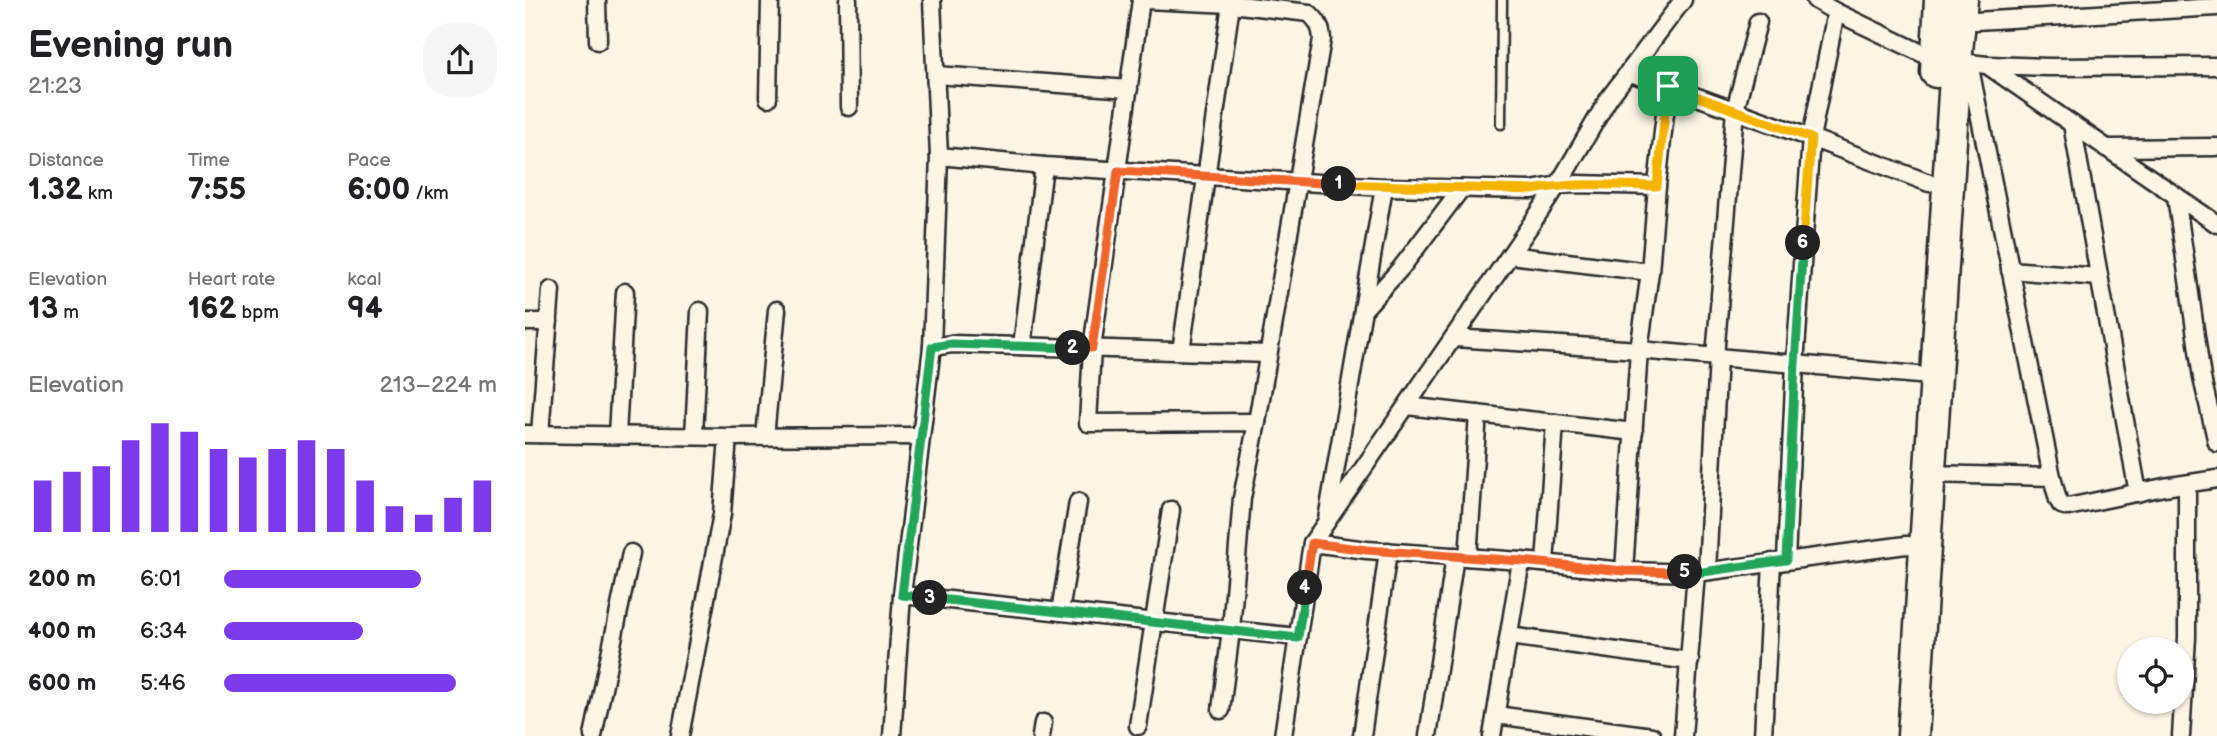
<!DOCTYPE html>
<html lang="en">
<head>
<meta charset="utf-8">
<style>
  body { margin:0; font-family:"Balsamiq Sans",sans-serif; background:#f6f6f6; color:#202124; height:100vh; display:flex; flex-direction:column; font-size:26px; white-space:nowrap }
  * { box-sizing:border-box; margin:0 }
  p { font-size:23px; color:#757577 }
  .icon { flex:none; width:38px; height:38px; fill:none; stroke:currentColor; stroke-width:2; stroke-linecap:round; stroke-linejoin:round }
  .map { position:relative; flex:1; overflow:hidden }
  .sheet { display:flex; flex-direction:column; background:#fff; width:525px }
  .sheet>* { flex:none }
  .buttons { position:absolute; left:1592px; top:637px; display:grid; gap:14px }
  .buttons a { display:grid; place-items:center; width:77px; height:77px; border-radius:50%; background:#fff; box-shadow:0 2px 5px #0004; font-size:35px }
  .pin { position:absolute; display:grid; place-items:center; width:60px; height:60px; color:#fff; margin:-30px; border-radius:14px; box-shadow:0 4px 10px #0006 }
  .km { position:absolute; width:35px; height:35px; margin:-18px; border-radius:50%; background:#222; color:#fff; font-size:19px; line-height:35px; text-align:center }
  .round { display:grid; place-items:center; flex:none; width:74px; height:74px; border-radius:28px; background:#f6f6f6 }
  .overview { display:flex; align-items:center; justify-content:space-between; height:119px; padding:0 28px }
  h1 { font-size:38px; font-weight:700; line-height:52px }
  .stats { display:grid; grid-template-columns:repeat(3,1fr); gap:10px; height:119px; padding:7px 28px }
  .stats div { display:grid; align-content:center }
  .stats b { font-size:30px; font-weight:700 }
  .stats small { font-size:19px; font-weight:400 }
  .stats p { font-size:19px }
  .chart { height:196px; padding:14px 28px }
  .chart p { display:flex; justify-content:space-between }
  .chart svg { width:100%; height:126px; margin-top:7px; stroke:#7c3aed; stroke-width:6 }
  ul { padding:0 28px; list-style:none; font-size:23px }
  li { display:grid; grid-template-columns:112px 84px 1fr; align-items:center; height:52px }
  li i { height:18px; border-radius:9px; background:#7c3aed }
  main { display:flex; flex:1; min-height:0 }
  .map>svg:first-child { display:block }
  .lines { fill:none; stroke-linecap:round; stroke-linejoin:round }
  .lane-casing { stroke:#2b2b2b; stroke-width:13 }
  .street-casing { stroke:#2b2b2b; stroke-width:21 }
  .highway-casing { stroke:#2b2b2b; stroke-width:35 }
  .lane { stroke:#fcf5e5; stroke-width:8 }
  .street { stroke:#fcf5e5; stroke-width:16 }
  .highway { stroke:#fcf5e5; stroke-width:30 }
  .split-1-casing { stroke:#fff; stroke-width:14 }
  .split-2-casing { stroke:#fff; stroke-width:14 }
  .split-3-casing { stroke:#fff; stroke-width:14 }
  .split-4-casing { stroke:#fff; stroke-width:14 }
  .split-5-casing { stroke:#fff; stroke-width:14 }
  .split-6-casing { stroke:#fff; stroke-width:14 }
  .split-7-casing { stroke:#fff; stroke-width:14 }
  .split-1 { stroke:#f5b400; stroke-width:9 }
  .split-2 { stroke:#f0652b; stroke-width:9 }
  .split-3 { stroke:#22a559; stroke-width:9 }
  .split-4 { stroke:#22a559; stroke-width:9 }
  .split-5 { stroke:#f0652b; stroke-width:9 }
  .split-6 { stroke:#22a559; stroke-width:9 }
  .split-7 { stroke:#f5b400; stroke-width:9 }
</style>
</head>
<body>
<main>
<section class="sheet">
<div class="overview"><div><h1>Evening run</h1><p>21:23</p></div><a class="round"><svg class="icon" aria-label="share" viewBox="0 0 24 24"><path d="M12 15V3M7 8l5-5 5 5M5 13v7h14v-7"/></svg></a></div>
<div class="stats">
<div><p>Distance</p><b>1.32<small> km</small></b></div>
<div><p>Time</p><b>7:55</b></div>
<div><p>Pace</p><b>6:00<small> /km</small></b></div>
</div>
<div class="stats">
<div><p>Elevation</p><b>13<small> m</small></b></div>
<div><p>Heart rate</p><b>162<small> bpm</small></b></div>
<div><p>kcal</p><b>94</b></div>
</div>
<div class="chart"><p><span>Elevation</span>213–224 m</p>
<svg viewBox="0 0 160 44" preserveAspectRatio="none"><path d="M5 44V26M15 44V23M25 44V21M35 44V12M45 44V6M55 44V9M65 44V15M75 44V18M85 44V15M95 44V12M105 44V15M115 44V26M125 44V35M135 44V38M145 44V32M155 44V26"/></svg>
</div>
<ul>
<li><b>200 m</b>6:01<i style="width:72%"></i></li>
<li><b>400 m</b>6:34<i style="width:51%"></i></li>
<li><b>600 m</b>5:46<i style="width:85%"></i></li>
</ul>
</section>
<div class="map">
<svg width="1692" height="736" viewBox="0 0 1692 736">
  <rect width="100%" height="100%" fill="#fcf5e5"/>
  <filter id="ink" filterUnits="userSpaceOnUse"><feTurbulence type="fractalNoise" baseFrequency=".0143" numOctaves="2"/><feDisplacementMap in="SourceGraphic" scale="14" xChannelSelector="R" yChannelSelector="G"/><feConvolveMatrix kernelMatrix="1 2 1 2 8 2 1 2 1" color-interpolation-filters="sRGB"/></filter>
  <g filter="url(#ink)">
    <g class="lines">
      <g class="lane-casing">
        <path id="lane" d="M 976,124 L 977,0"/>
      </g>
      <g class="street-casing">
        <g id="street">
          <path d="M 72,0 L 73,41"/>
          <path d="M 323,0 L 324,107"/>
          <path d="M 616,0 L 567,348 L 563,423 L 732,422 L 717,498 L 706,630 L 696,710"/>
          <path d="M 621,0 L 706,4 L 784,13 C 793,21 796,27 797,39 L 732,422"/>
          <path d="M 1290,0 L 1311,12 L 1411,60 L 1444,63 L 1527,477"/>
          <path d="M 1436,16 L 1450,21 L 1692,7"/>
          <path d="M 1444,63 L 1462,65 L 1547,124 L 1613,493"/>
          <path d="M 1462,65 L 1524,67 L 1692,66"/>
          <path d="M 1103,72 L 1286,138 L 1311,12"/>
          <path d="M 411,75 L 604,89"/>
          <path d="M 243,98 L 245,0"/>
          <path d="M 1547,124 L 1692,224"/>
          <path d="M 1581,148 L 1692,147"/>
          <path d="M 414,156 L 519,166 L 859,187 L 1007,190 L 1033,185 L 1052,184 L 1132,186 L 1125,272 L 1114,350 L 1099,571"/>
          <path d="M 1132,186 L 1143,86"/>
          <path d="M 1651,196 L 1677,378 L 1692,443"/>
          <path d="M 985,255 L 1125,272"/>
          <path d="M 1485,270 L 1574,277"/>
          <path d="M 839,309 L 876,268 L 936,189"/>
          <path d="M 0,322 L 24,322"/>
          <path d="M 929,338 L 1114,350 L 1393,375"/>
          <path d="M 497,346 L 519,166"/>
          <path d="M 407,347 L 427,344 L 743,354"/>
          <path d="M 656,351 L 706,4"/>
          <path d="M 1190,357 L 1210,110 L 1233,22"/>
          <path d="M 882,406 L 1109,432"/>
          <path d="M 0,434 L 203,437 L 395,436"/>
          <path d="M 15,434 L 26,290"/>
          <path d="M 92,435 L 100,292"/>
          <path d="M 169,436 L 175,311"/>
          <path d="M 240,437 L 252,310"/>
          <path d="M 1403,474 L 1527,477 L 1533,500 L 1536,505 L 1543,507 L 1639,487 L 1692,479"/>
          <path d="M 802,519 L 859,187"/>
          <path d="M 787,543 L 842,550 L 996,561 L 1099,571 L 1171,573 L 1381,545 L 1399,546"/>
          <path d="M 943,557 L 953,414"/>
          <path d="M 1261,560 L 1270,364 L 1286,138 L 1404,183"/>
          <path d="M 1020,563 L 1030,423"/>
          <path d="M 1182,571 L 1193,357"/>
          <path d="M 377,595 L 773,637"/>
          <path d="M 535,612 L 553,502"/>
          <path d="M 984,636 L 1165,661"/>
          <path d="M 971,715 L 1127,736"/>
          <path d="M 613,726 L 646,510"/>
          <path d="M 68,736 L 106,553"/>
          <path d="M 155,736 L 197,514 L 203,437"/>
          <path d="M 367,736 L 377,595 L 407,347 L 414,156 L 407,0"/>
          <path d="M 516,736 L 518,723"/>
          <path d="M 758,736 L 787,543 L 1033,185 L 1084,98 L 1158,0"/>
          <path d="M 837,736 L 863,551"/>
          <path d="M 903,736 L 930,556"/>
          <path d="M 967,736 L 996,561"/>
          <path d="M 1158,736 L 1171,573"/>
          <path d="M 1238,736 L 1247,562"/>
          <path d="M 1656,736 L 1662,637 L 1662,484"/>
        </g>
      </g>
      <g class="highway-casing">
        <g id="highway">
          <path d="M 1411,72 L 1415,0"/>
          <path d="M 1388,736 L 1431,62 L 1437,0"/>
        </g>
      </g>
      <use href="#lane" class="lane"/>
      <use href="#street" class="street"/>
      <use href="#highway" class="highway"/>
    </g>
  </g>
  <g class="lines" filter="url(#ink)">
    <g class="split-1-casing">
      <path id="split-1" d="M 814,184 L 1007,190 C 1049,182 1090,185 1132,186 L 1143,86"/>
    </g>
    <g class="split-2-casing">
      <path id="split-2" d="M 548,348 L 567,348 L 593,171 L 814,184"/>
    </g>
    <g class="split-3-casing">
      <path id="split-3" d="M 405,598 L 377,595 L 407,347 L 427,344 L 548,348"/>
    </g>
    <g class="split-4-casing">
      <path id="split-4" d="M 405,598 L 773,638 L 780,588"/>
    </g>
    <g class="split-5-casing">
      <path id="split-5" d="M 780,588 L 787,543 L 842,550 L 996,561 L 1099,571 L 1160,572"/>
    </g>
    <g class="split-6-casing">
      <path id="split-6" d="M 1160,572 L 1171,573 L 1261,560 L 1270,364 L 1278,243"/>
    </g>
    <g class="split-7-casing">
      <path id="split-7" d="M 1143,86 L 1286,138 L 1278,243"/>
    </g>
    <use href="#split-1" class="split-1"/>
    <use href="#split-2" class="split-2"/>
    <use href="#split-3" class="split-3"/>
    <use href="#split-4" class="split-4"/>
    <use href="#split-5" class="split-5"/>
    <use href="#split-6" class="split-6"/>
    <use href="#split-7" class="split-7"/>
  </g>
</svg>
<div class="buttons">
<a><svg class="icon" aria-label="locate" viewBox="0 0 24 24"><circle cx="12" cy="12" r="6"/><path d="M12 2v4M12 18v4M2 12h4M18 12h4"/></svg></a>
</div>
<div class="pin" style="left:1143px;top:86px;background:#1e9e55"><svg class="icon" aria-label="arrive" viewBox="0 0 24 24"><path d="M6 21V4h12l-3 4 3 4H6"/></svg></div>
<b class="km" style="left:814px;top:184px">1</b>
<b class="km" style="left:548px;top:348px">2</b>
<b class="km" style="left:405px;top:598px">3</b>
<b class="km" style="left:780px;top:588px">4</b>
<b class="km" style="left:1160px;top:572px">5</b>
<b class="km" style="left:1278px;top:243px">6</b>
</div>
</main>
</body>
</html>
